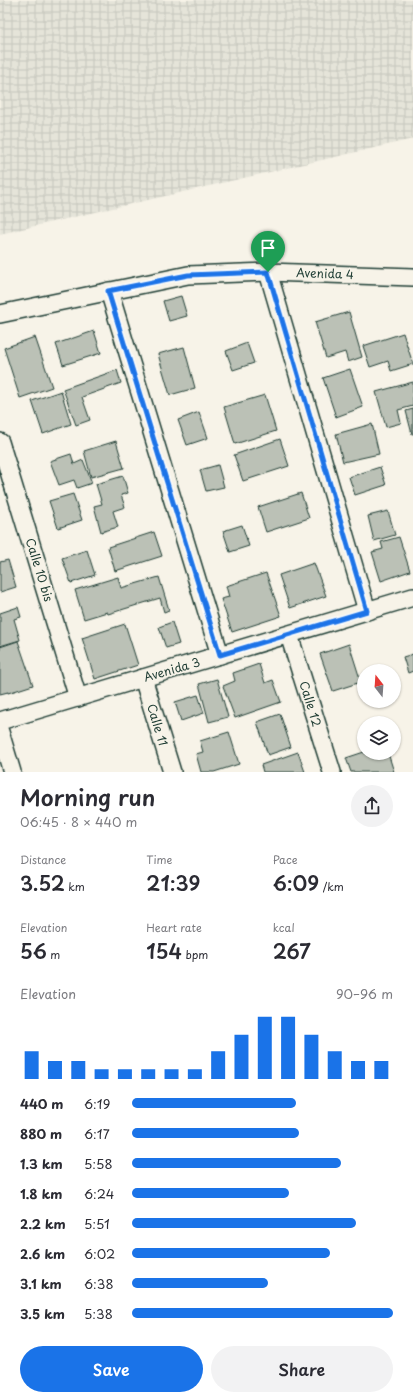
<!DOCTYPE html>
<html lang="en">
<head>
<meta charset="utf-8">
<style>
  body { margin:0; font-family:"Playpen Sans",sans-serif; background:#f2f2f3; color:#2b2b33; height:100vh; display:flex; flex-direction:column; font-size:15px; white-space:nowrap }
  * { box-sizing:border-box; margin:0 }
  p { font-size:13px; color:#7c7c81 }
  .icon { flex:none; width:22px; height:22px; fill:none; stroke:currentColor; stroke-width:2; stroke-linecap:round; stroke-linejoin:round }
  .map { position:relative; height:772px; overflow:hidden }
  .details { display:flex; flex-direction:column; background:#fff; flex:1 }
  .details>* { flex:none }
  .needle { width:26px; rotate:343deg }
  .buttons { position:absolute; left:357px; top:664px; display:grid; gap:8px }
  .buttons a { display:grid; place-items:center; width:44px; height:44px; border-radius:50%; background:#fff; box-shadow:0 1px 3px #0004; font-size:20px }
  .pin { position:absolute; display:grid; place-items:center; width:34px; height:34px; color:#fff; margin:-41px -17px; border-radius:50% 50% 50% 0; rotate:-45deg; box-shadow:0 0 4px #0007 }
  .pin .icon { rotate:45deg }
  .round { display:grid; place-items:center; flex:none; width:42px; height:42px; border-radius:21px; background:#f2f2f3 }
  .headline { display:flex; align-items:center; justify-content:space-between; height:68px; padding:0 20px }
  h1 { font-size:22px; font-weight:600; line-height:30px }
  .stats { display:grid; grid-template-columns:repeat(3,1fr); gap:6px; height:68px; padding:4px 20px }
  .stats div { display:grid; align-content:center }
  .stats b { font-size:20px; font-weight:600 }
  .stats small { font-size:11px; font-weight:400 }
  .stats p { font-size:11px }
  .chart { height:112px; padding:8px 20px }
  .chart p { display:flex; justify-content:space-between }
  .chart svg { width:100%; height:72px; margin-top:4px; stroke:#1a73e8; stroke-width:6 }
  .primary-button { display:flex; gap:8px; margin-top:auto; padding:8px 20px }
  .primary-button a { flex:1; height:46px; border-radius:24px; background:#1a73e8; color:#fff; font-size:16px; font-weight:600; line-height:46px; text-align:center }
  .primary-button a+a { background:#f2f2f3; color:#2b2b33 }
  ul { padding:0 20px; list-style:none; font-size:13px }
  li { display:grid; grid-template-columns:64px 48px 1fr; align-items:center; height:30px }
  li i { height:10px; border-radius:5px; background:#1a73e8 }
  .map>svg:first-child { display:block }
  .industrial { fill:url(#industrial-grid) }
  .building { fill:#bbc1b6; stroke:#1f3d34 }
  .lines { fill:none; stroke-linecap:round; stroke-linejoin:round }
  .minor-casing { stroke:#1f3d34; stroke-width:20 }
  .minor { stroke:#f7f3e8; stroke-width:17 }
  .route-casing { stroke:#fff; stroke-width:8 }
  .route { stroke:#1a73e8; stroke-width:5 }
  .labels { text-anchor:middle; stroke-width:3.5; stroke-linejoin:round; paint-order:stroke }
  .street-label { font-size:12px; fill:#1f3d34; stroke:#f7f3e8 }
</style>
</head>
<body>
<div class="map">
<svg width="413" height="772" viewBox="0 0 413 772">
  <defs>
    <pattern id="industrial-grid" width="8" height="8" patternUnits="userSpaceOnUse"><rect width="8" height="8" fill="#e5e4d9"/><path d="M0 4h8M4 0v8" fill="none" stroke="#c4c4bb"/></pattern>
  </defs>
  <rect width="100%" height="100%" fill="#f7f3e8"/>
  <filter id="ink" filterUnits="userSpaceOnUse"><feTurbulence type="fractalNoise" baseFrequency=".025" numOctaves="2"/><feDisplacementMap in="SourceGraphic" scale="8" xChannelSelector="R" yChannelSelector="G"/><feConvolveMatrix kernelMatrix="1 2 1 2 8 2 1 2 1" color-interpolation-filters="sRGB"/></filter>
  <g filter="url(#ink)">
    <path class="industrial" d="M 0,0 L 413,0 L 413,139 L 0,234 Z"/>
    <g class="building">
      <path d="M 181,296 L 187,316 L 169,321 L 163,301 Z"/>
      <path d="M 349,312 L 362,357 L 348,362 L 345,352 L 326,358 L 315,322 Z"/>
      <path d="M 94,331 L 101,353 L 63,365 L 56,344 Z"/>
      <path d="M 403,333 L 413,364 L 391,371 L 388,361 L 370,367 L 363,346 Z"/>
      <path d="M 35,337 L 52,387 L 20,398 L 4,348 Z"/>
      <path d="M 247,343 L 254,363 L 233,370 L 226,351 Z"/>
      <path d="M 184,347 L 195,388 L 170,395 L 158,354 Z"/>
      <path d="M 350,369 L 363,407 L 336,417 L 323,378 Z"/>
      <path d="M 117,370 L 121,383 L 82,397 L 90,420 L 76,425 L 63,389 Z"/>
      <path d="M 413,382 L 413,406 L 398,410 L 401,423 L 386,427 L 376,392 Z"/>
      <path d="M 61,391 L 71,424 L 43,434 L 32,401 Z"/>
      <path d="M 265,395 L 276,431 L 235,444 L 224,407 Z"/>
      <path d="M 413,409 L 413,434 L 412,434 L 406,411 Z"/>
      <path d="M 199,412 L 208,438 L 187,445 L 178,420 Z"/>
      <path d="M 372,424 L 379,454 L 343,462 L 336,434 Z"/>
      <path d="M 280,439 L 289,466 L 243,481 L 234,455 Z"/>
      <path d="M 116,441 L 124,468 L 91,477 L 84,451 Z"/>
      <path d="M 71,454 L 74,464 L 83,460 L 92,483 L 77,488 L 74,480 L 59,485 L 50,461 Z"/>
      <path d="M 218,465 L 224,487 L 206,491 L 200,470 Z"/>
      <path d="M 380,467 L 386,485 L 355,495 L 349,477 Z"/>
      <path d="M 123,476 L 128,493 L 121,495 L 125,507 L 113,511 L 118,527 L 101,532 L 94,506 L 102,504 L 96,484 Z"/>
      <path d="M 301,493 L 309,518 L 266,532 L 258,507 Z"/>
      <path d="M 73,494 L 82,520 L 58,528 L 49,501 Z"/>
      <path d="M 388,511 L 395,535 L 374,541 L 368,516 Z"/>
      <path d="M 242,525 L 249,546 L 230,552 L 223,531 Z"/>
      <path d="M 154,532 L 162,556 L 115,571 L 108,547 Z"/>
      <path d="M 399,537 L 410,571 L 381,581 L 372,552 L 383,549 L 381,542 Z"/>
      <path d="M 87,550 L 95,575 L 71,583 L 62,558 Z"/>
      <path d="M 8,560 L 16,587 L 0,592 L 0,562 Z"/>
      <path d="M 314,563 L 326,596 L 290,608 L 279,575 Z"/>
      <path d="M 266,573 L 281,616 L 232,632 L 221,599 L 229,597 L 226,586 Z"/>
      <path d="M 118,577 L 121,588 L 159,577 L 169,610 L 164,612 L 160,598 L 108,614 L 107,612 L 84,619 L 75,590 Z"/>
      <path d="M 18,607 L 21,617 L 14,619 L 20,640 L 0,646 L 0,613 Z"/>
      <path d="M 172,622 L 179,644 L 166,648 L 159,627 Z"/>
      <path d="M 125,624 L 138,665 L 95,679 L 82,638 Z"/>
      <path d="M 18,641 L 33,685 L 8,693 L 8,692 L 0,694 L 0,647 Z"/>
      <path d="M 349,644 L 361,682 L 333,691 L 320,654 Z"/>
      <path d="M 413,654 L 413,671 L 408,673 L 403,657 Z"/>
      <path d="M 259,664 L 265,683 L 273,680 L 281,702 L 235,718 L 223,686 L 235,681 L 233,673 Z"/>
      <path d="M 217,679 L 228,717 L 209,722 L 199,684 Z"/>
      <path d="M 198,695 L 204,713 L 181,721 L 175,702 Z"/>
      <path d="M 280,714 L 291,747 L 268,755 L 257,722 Z"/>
      <path d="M 229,732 L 239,764 L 214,772 L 201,772 L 196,754 L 203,752 L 200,741 Z"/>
      <path d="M 298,752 L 305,772 L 263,772 L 261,765 Z"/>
      <path d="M 364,752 L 364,753 L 388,753 L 394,772 L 351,772 L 346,758 Z"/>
    </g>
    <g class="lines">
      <g class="minor-casing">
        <g id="minor">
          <path d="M 268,272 L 367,611"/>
          <path d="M 109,291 L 220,655"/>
          <path d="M 0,314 L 188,275 L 268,272 L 413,277"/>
          <path d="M 0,442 L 78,698"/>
          <path d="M 289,635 L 332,772"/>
          <path d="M 143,678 L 172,772"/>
          <path d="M 0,721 L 413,597"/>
          <path d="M 0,732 L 12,772"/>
        </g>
      </g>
      <use href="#minor" class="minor"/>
    </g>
  </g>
  <g class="lines" filter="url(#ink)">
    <g class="route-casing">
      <path id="route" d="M 268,272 L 367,611 L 220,655 L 108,291 L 188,275 Z"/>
    </g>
    <use href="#route" class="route"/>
  </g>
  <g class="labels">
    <g class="street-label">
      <text transform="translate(325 274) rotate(2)" y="4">Avenida 4</text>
      <text transform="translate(39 570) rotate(73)" y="4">Calle 10 bis</text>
      <text transform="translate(172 670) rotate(-16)" y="4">Avenida 3</text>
      <text transform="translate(310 704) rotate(73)" y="4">Calle 12</text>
      <text transform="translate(157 725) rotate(73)" y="4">Calle 11</text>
    </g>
  </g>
</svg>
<div class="buttons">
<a><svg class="needle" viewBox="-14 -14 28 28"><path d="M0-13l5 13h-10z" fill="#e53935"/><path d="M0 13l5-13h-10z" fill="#7c7c81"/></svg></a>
<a><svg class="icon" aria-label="layers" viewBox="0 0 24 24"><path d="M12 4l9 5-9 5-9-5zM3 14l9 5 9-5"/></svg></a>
</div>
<div class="pin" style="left:268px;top:272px;background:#1e9e55"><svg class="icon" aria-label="arrive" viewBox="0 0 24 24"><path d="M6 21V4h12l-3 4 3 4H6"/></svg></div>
</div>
<section class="details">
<div class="headline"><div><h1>Morning run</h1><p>06:45 · 8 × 440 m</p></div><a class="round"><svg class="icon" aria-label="share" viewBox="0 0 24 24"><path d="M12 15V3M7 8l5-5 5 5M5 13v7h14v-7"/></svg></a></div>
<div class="stats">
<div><p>Distance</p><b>3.52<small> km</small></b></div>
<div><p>Time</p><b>21:39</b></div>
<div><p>Pace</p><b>6:09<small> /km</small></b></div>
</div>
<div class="stats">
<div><p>Elevation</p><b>56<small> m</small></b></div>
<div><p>Heart rate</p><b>154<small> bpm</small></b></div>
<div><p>kcal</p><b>267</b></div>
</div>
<div class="chart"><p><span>Elevation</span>90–96 m</p>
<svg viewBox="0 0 160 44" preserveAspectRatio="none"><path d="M5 44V27M15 44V33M25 44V33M35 44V38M45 44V38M55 44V38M65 44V38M75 44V38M85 44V27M95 44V17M105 44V6M115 44V6M125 44V17M135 44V27M145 44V33M155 44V33"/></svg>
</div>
<ul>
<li><b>440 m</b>6:19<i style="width:63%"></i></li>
<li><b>880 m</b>6:17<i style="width:64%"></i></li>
<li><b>1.3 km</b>5:58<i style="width:80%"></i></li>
<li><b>1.8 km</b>6:24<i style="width:60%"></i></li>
<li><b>2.2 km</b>5:51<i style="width:86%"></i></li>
<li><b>2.6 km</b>6:02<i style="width:76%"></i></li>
<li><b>3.1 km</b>6:38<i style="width:52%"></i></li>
<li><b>3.5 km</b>5:38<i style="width:100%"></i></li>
</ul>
<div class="primary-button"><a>Save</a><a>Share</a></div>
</section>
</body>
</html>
